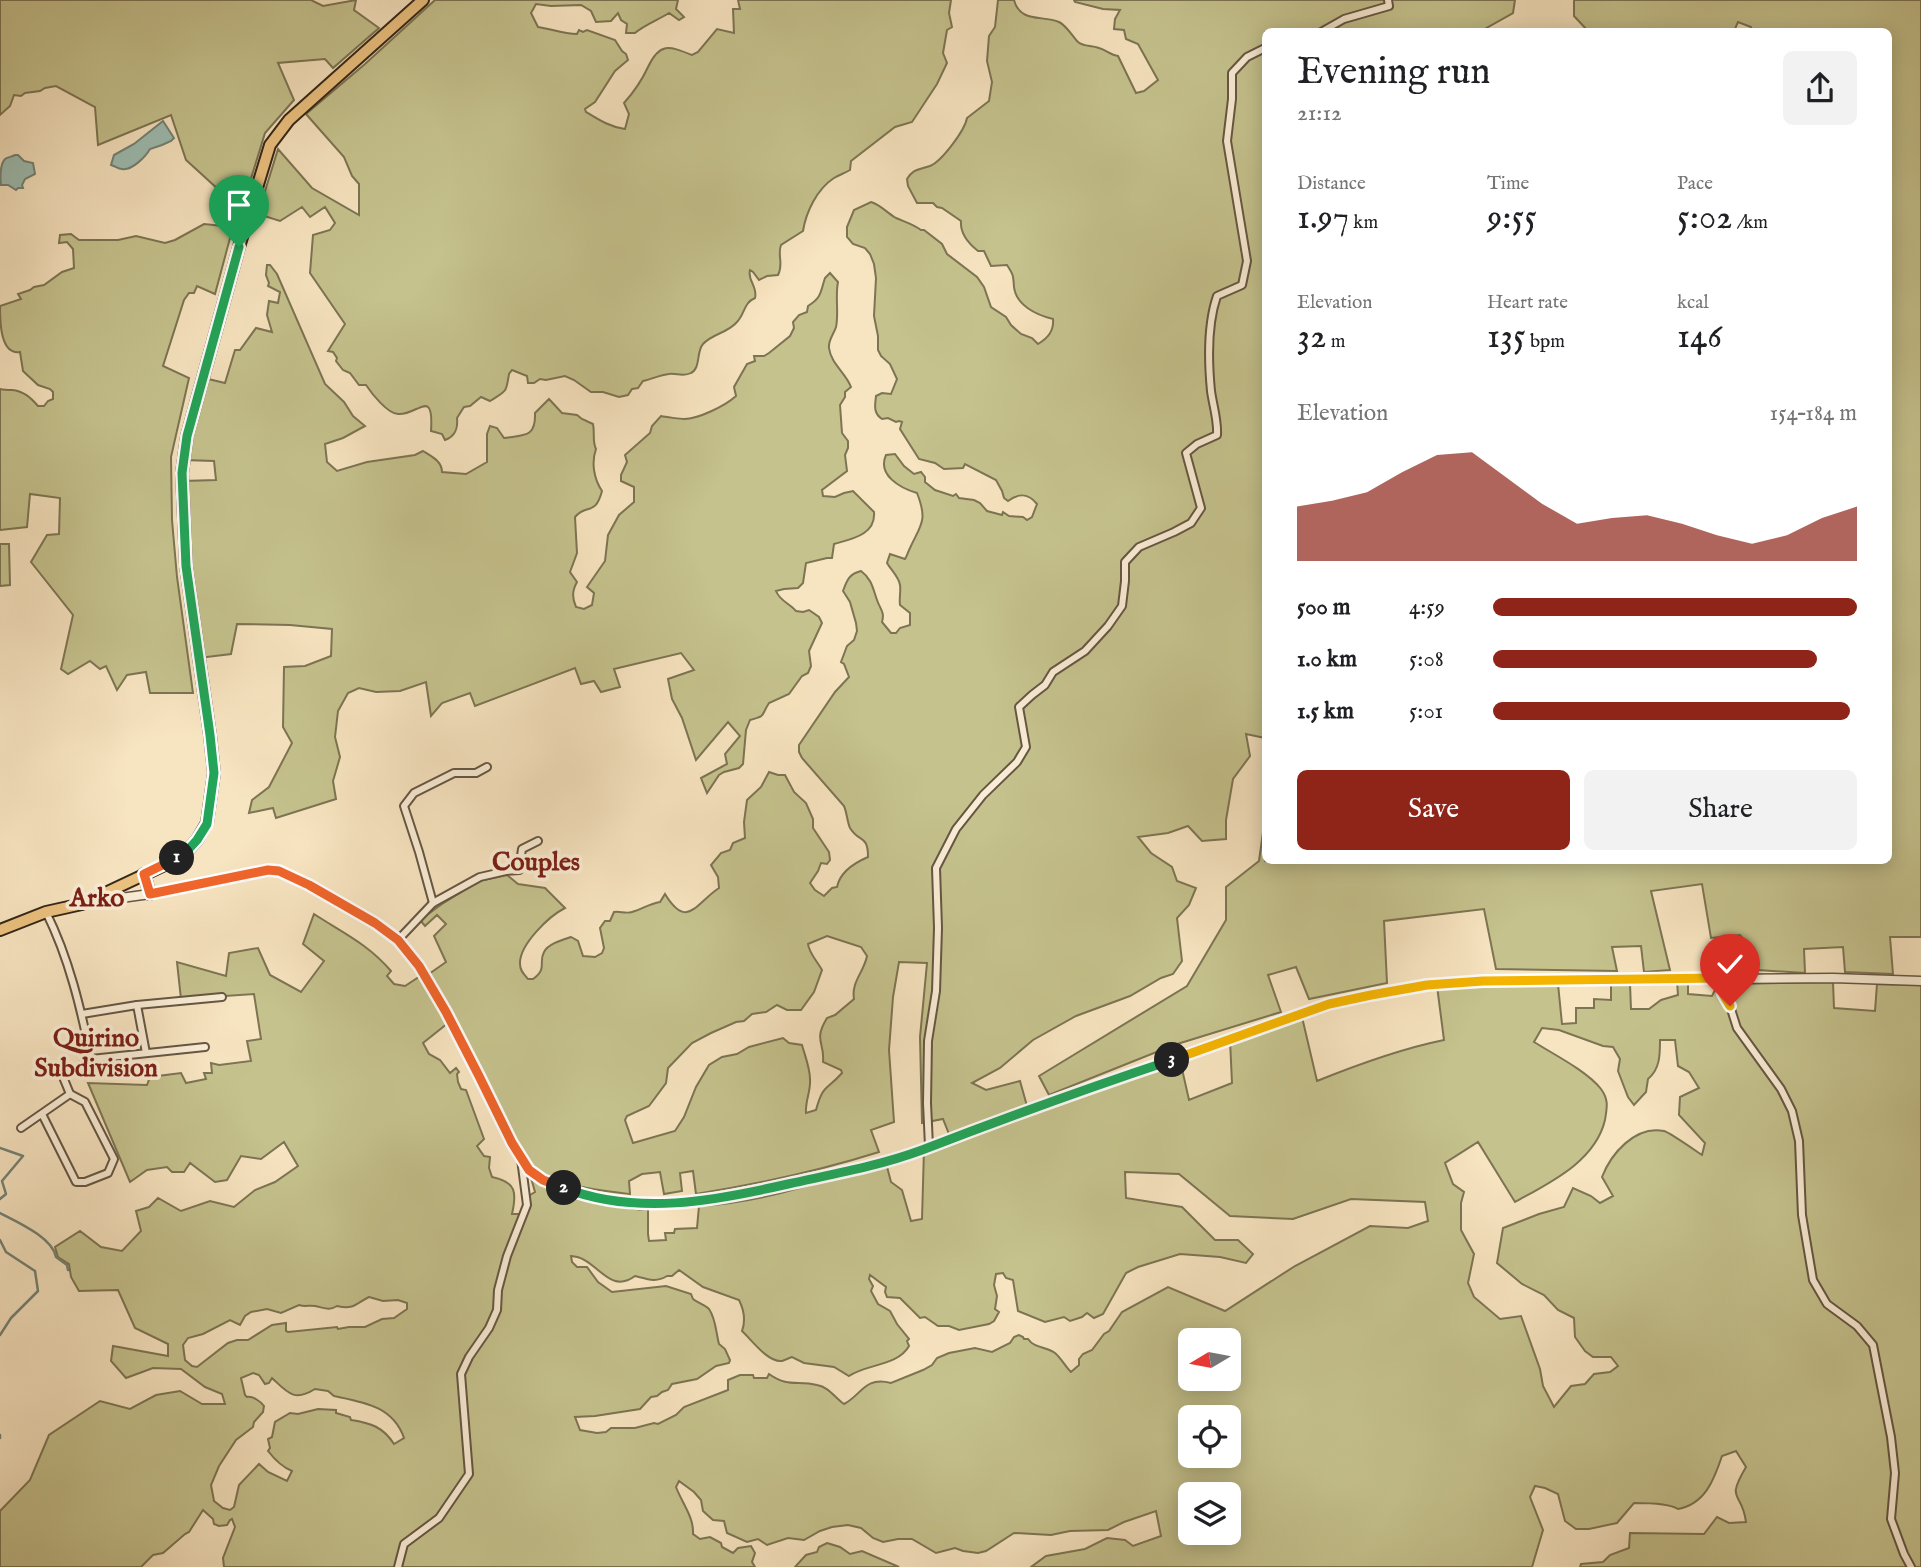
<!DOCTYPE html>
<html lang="en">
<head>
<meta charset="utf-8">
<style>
  body { margin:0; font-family:"IM FELL English",serif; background:#f2f2f2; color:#202124; height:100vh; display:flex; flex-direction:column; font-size:26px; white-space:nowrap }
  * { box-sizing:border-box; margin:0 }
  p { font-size:23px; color:#757577 }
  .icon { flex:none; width:38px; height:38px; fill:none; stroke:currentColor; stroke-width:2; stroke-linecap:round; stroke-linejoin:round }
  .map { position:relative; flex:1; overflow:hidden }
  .panel { position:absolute; left:1262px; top:28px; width:630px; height:836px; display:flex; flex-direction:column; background:#fff; border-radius:10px; box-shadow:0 4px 18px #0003 }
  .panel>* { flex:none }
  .needle { width:46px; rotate:260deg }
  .controls { position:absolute; left:1178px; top:1328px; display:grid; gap:14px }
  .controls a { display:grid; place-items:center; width:63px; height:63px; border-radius:10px; background:#fff; box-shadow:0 4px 18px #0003; font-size:35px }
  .pin { position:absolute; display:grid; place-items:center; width:60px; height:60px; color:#fff; margin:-72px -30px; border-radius:50% 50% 50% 0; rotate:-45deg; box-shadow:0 0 7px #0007 }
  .pin .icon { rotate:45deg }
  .km { position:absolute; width:35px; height:35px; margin:-18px; border-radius:50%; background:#222; color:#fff; font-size:19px; line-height:35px; text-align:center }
  .round { display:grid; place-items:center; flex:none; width:74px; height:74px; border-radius:10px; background:#f2f2f2 }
  .summary { display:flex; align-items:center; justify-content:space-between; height:119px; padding:0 35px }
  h1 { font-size:38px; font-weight:600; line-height:52px }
  .metrics { display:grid; grid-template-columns:repeat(3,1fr); gap:10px; height:119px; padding:7px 35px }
  .metrics div { display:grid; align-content:center }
  .metrics b { font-size:35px; font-weight:600 }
  .metrics small { font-size:19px; font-weight:400 }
  .metrics p { font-size:19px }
  .chart { height:196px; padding:14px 35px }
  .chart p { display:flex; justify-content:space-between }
  .chart svg { width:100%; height:126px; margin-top:7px; fill:#8f2418; opacity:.7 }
  .button { display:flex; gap:14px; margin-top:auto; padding:14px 35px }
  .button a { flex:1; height:80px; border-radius:10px; background:#8f2418; color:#fff; font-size:28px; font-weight:600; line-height:80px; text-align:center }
  .button a+a { background:#f2f2f2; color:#202124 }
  ul { padding:0 35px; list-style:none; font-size:23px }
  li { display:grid; grid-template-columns:112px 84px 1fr; align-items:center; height:52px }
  li i { height:18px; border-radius:9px; background:#8f2418 }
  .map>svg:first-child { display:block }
  .green { fill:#c5c28d; stroke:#7c7453; stroke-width:2; fill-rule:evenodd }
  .water { fill:#9dbeb3; stroke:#738275; stroke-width:2 }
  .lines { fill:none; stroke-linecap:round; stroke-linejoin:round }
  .stream { stroke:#738275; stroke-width:2.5 }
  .minor-casing { stroke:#655643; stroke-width:10 }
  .tertiary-casing { stroke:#655643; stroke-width:11 }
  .primary-casing { stroke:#342719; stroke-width:14 }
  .minor { stroke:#faedd6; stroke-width:6 }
  .tertiary { stroke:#faedd6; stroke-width:8 }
  .primary { stroke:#ecc280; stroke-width:10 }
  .split-1-casing { stroke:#fff; stroke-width:14 }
  .split-2-casing { stroke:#fff; stroke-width:14 }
  .split-3-casing { stroke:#fff; stroke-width:14 }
  .split-4-casing { stroke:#fff; stroke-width:14 }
  .split-1 { stroke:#22a559; stroke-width:9 }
  .split-2 { stroke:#f0652b; stroke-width:9 }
  .split-3 { stroke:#22a559; stroke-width:9 }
  .split-4 { stroke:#f5b400; stroke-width:9 }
  .labels { text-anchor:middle; stroke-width:7; stroke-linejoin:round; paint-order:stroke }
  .neighbourhood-label { font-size:26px; font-weight:bold; fill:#7a1f14; stroke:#faedd6 }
</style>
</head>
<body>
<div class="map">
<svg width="1921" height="1567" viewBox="0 0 1921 1567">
  <rect width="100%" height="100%" fill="#f7e4c0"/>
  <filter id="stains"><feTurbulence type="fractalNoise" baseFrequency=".00286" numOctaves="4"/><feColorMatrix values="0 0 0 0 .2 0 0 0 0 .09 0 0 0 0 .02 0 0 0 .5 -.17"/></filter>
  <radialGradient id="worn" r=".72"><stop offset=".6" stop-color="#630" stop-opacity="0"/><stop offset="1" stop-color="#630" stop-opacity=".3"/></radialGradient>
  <g class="green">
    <path d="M 0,0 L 311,0 L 323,6 L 356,0 L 354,10 L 379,28 L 333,68 L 325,59 L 278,63 L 294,100 L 265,133 L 245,198 L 219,190 L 186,160 L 171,115 L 98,145 L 95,107 L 56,86 L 45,88 L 40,91 L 25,93 L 21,96 L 14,95 L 10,106 L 0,115 Z"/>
    <path d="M 435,0 L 678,0 L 676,9 L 684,17 L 679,20 L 669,13 C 658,20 644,25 635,33 L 626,33 L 627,24 L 621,20 L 618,13 L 611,21 L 596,22 L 591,11 L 581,5 L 551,6 L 536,4 L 531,13 L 538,27 C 551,29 564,34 577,34 L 579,30 L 583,32 L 587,30 L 615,40 L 622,51 L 626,54 L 628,60 L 615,71 L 595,102 L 585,109 L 586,112 C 599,120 610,127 625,129 L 629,114 L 624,103 C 633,93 642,80 648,67 C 660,42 669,46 692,55 L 698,52 L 717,29 L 734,33 L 733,9 L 740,9 L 738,0 L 951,0 L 949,13 L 952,27 L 947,30 L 943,53 L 947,63 L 937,84 L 912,122 L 895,127 L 851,161 L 850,170 C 845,173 839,175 834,178 C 817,189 806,212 803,231 L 781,245 C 777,255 784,264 778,275 L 767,276 L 759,280 L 753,272 L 750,270 C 747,280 758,287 755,298 C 743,303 745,315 736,323 C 727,333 712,334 703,344 C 696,352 701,368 691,373 C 684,377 676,373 669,374 C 660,375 652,379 643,381 L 638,388 L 632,389 L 628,395 L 619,397 L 603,392 L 591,392 L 574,380 L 565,376 L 546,380 L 540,379 L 534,383 L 528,383 L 527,376 L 512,370 L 509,374 C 506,393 507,390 490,401 L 481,397 L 470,406 L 464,407 L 457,418 C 458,428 456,436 445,440 L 442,434 L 431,431 C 434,386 417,416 398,414 C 388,414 372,394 366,385 L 359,385 L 350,373 L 343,370 L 336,361 L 337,358 L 333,352 L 328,351 L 345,324 L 310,273 L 313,235 L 330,230 L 335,223 L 325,207 L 310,217 L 302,207 L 280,221 L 258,214 L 278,149 L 312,188 L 359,215 L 359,184 L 352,176 L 344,157 L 306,114 L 365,64 Z"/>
    <path d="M 998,0 L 1014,0 C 1020,23 1042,15 1059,22 C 1067,26 1072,36 1078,42 C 1084,47 1091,45 1099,48 C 1106,50 1111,55 1118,56 L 1136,93 L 1144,91 L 1158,80 L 1138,44 L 1126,39 L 1124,30 L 1114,29 L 1115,19 L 1120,10 L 1103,9 L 1075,2 L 1074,0 L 1515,0 L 1513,13 L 1481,31 L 1265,32 L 1265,738 L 1246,734 L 1250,756 L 1233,779 L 1226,820 L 1226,839 L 1202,841 L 1188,826 L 1168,833 L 1138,837 L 1151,853 L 1172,867 L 1177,881 L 1196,888 L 1189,905 L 1177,918 L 1182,961 L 1173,974 L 1161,978 L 1130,996 L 1076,1016 L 1033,1040 L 1000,1068 L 972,1083 L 986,1090 L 1020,1081 L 1027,1106 L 949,1134 L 943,1119 L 922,1123 L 920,1037 L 927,963 L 899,962 L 893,997 L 889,1050 L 894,1122 L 871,1130 L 879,1152 C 819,1171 758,1184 696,1194 L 693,1171 L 680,1173 L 682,1191 L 664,1194 L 660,1172 L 642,1174 L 629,1181 L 630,1194 C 599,1190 564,1187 537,1170 C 517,1156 504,1119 493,1097 C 473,1056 453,1013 429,974 L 446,962 L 434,936 L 446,924 L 437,915 L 425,926 L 420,920 L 442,904 L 479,881 L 507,875 L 518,884 L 545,888 L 565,908 C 549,916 519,945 520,964 C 520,971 524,974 528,979 L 533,979 C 548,968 538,963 544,952 C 548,944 562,940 571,937 L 578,941 L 583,956 L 595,957 L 602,953 L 604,948 L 600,928 L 605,921 L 610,921 L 614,912 C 620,911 626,914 632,912 C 642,909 649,904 660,902 L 665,894 C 687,930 695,904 719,888 L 718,877 L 711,865 L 721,853 L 730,850 L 733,843 L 745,838 L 744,822 L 747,800 L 761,787 L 769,772 L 778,775 L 785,775 L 794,792 L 806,803 L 813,819 L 813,828 L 829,852 L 830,860 L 827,864 L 821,863 L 818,871 L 810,883 L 815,890 L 824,896 L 832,888 L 837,887 C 840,872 854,863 868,857 C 868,834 859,843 850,828 C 847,821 847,813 844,806 L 802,758 L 799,752 L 799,745 L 835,692 L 849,677 L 844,664 L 841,662 L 847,646 L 854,640 L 857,631 L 856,623 L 850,602 L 843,591 C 847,580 849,574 861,571 C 872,579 873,589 877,600 C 880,609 885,612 882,622 L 891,633 L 896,633 L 900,628 L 910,625 L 910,613 L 900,605 C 899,598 901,591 900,585 C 899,577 891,570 887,563 L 890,554 L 905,559 C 907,556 908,552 910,548 C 921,524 928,521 917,493 C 900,488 877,475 886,455 L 895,454 L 904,466 L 914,474 L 921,472 L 925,477 L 925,482 L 935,490 L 953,496 L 956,494 L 959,498 L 974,500 L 980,503 L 987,511 L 1002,515 L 1003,512 L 1009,516 L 1023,517 L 1027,520 L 1032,517 L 1037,504 C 1028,493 1019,493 1008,501 L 1004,498 L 1002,491 L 996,480 L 965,464 L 963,468 L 944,469 L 935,463 L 919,459 L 900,429 L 902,422 L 899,421 L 896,422 L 888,418 L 882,419 C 873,413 875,405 876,396 L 882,393 L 891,394 L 897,379 L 890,364 L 881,356 L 878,350 L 878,336 L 874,316 L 876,278 L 874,264 L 870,254 L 865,248 L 853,244 L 847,237 L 847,227 L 854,210 L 871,202 C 881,205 887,213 896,218 C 905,222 913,224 921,230 L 924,230 L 942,244 L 947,254 L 977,277 L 984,287 L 991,307 L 1006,317 L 1011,325 L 1021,334 L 1032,338 L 1038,344 C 1048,338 1054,331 1053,319 C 1036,315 1016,305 1014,287 C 1013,275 1014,276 1007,265 L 991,266 L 984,251 L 978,251 C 969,244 960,233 961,221 L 942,208 L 937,207 L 933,203 L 917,203 L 908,186 L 907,179 C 914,168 919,170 930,166 C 942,161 965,130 967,118 L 989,101 L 992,82 L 987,61 L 989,36 L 995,27 ZM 827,936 L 861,947 L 867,956 C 864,972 851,982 854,999 L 835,1015 L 827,1018 C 813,1041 825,1042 823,1062 L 841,1070 L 842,1073 C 826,1091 823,1084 816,1110 L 806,1113 C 805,1101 811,1091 810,1079 C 810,1068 805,1056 802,1045 L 789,1043 L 783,1038 L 749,1047 L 737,1054 L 722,1057 L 709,1065 L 696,1087 L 684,1117 L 675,1131 L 633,1143 L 625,1120 L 627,1116 L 649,1106 L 666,1083 L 668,1068 L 692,1043 L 711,1033 L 736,1022 L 744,1021 L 752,1014 L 766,1012 L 777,1005 L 787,1010 L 801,1010 L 814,992 L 822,970 C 817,961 809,953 808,944 Z"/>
    <path d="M 1574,0 L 1921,0 L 1921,937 L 1890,937 L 1893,974 L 1845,972 L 1843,947 L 1804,949 L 1805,973 L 1758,970 L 1754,951 L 1740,935 L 1711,938 L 1702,884 L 1651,891 L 1670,970 L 1644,972 L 1641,946 L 1612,947 L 1617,971 L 1496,969 L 1484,909 L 1384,921 L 1387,983 L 1309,999 L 1296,967 L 1268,975 L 1281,1012 L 1174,1045 L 1049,1095 L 1039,1076 L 1187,986 L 1226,920 L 1226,887 L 1259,861 L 1265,818 L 1265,861 L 1888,861 L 1888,32 L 1752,31 L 1751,27 L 1738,22 L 1734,31 L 1588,31 L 1574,16 Z"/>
    <path d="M 204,224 L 233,227 L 215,294 L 197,286 L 194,293 L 189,293 L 184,300 L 163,366 L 189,378 L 171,457 L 172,520 L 177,577 L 193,693 L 150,693 L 146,672 L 127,675 L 117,690 L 106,666 L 100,669 L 90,661 L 68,674 L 61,669 L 73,615 L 31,562 L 47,535 L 59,534 L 60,498 L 30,494 L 27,527 L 0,530 L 0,389 C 4,390 8,390 12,390 C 24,391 31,398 38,406 L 44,406 L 48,401 L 53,399 L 53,392 L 50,389 L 38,385 L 23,371 L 20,352 C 0,355 0,321 0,306 L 21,299 L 18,294 L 30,290 L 34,287 L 44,285 L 62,272 L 74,268 L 73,249 L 67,242 L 59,243 L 60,235 L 71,234 L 79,240 L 118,240 L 136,236 L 165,243 L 175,240 Z"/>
    <path d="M 267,265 L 270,265 L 277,274 L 325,384 L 344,402 L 353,416 L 365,426 L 343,438 L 325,444 L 327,462 L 337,471 L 367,462 L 415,455 L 423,451 C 431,456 442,461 442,472 L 466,474 L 487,462 L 487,434 L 490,426 L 497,428 L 504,438 C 524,435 536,438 535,413 L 549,399 L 562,413 L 577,415 L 582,419 L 593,424 C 595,433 592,441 596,449 C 591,463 594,479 602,491 C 595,517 587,503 575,517 L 577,553 L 570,572 L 577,582 C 572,591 572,598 576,607 L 584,609 L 592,605 L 594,593 L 587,587 L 605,561 L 608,535 L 619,515 L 634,502 L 634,487 L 621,481 L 621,475 L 627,462 L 625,455 L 650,433 L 652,426 L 661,416 C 665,417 681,419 684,419 C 698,419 725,406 736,396 L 734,387 L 747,364 L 755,361 L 754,356 L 764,356 L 769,353 L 790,336 L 794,328 L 793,322 L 799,315 L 807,312 L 808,306 C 822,297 820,293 825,278 L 830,273 L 838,282 C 835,296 839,313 836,327 C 834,334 828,340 829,348 C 831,364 846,373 851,387 L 845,392 L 845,397 L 840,405 L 842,433 L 848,441 L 848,448 L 845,455 L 847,471 L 822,490 L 823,496 L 835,497 L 844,493 L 853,491 L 874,512 C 876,535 851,539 834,544 L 832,558 L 827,558 L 806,563 L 803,583 L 798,588 L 784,589 L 776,591 C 780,601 789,603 796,611 L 803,612 L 809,610 L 819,617 L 822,623 L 809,651 L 811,666 L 808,673 L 802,676 L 789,694 L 769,703 C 760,717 767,715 750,720 L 746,730 L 743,764 L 739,768 L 724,772 L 719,775 L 707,793 L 701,778 L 727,764 L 725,754 L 740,736 L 728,722 L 696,760 L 682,718 L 672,699 L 668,679 L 694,670 L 681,653 L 614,669 L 620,687 L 601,692 L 594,681 L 581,684 L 575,668 L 475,706 L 470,693 L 442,703 L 431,716 L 426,682 L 400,691 L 376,692 L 359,688 L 348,693 L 338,711 L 335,737 L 340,757 L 333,781 L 336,799 L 276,818 L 273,808 L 249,813 L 252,800 L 269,787 L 292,743 L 283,727 L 284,667 L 305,666 L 331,656 L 332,629 L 290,625 L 237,624 L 231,654 L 199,658 L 183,481 L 216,480 L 214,461 L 184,460 L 204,378 L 225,383 L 235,350 L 240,350 L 256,328 L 272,332 L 267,315 L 269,301 L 278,303 L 280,292 L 268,286 L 269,283 L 266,275 Z"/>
    <path d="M 0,544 L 9,544 L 10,585 L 0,586 Z"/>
    <path d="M 314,914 C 343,933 368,944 391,971 L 387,976 L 394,984 L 405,986 L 422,975 L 448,1023 L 423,1043 L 429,1054 L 440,1060 L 450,1073 L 456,1068 L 459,1072 L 457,1074 L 458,1082 L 461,1089 L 466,1090 L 484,1139 L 477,1146 L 484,1156 L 490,1157 L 489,1168 L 492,1177 C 516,1182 517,1192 512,1214 L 527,1214 L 530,1195 L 535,1192 L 530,1174 L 565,1192 L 648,1206 L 648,1234 L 649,1241 L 666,1240 L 665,1233 L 674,1233 L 675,1229 L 697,1228 L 699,1206 C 763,1203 825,1180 886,1163 L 891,1182 L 902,1190 L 911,1221 L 922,1219 L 924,1149 L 927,1146 L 1180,1060 L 1189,1100 L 1232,1083 L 1230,1040 L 1302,1017 L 1317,1081 C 1359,1064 1400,1049 1444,1040 L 1437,986 L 1558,984 L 1562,1024 L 1576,1023 L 1576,1008 L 1594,1008 L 1594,999 L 1611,1000 L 1611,984 L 1630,984 L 1631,1009 L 1649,1009 L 1661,1000 L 1678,995 L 1677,981 L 1688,981 L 1688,994 L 1712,996 L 1718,984 L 1833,982 L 1834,1008 L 1875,1011 L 1877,984 L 1921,985 L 1921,1567 L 1580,1567 L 1581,1564 L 1603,1562 L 1610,1555 L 1629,1548 L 1630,1533 L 1704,1534 L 1717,1517 L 1729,1523 L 1746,1522 C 1742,1490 1725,1503 1746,1467 L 1736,1451 L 1722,1456 C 1714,1480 1705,1504 1678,1509 C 1669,1503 1646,1503 1634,1503 L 1617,1523 L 1589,1529 L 1576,1529 L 1565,1521 L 1558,1494 L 1545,1488 L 1535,1486 L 1530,1497 L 1543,1530 L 1532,1567 L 1031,1567 L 1046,1556 L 1085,1549 L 1107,1538 L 1125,1540 L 1133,1546 L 1161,1536 L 1156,1511 L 1124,1522 L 1108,1530 L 1070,1531 L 1051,1535 L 1014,1533 L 986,1551 L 978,1553 L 963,1551 L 955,1548 L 936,1553 L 912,1539 L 898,1539 L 883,1542 L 873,1538 L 861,1528 L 848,1525 L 832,1527 L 820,1531 L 804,1540 L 788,1538 L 767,1545 L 758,1539 L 747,1542 L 727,1533 L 724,1521 L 713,1520 L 703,1511 L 701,1500 L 694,1492 L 679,1481 L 676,1487 C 682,1503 694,1517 693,1534 L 700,1539 L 710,1537 L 721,1543 L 722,1547 L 733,1553 L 738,1548 L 751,1546 L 755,1553 L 752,1562 L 755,1567 L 224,1567 L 223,1558 L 235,1527 L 232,1519 L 230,1520 L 227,1525 L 219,1526 L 214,1524 L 213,1519 L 203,1510 L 189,1532 L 185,1534 L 163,1553 L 153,1555 L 141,1567 L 0,1567 L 0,1511 L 30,1480 L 49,1435 L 100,1401 L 130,1409 L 156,1395 L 180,1391 L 202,1404 L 225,1404 L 222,1394 L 205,1387 L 181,1369 L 153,1368 L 126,1378 L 111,1361 L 113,1346 L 168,1356 L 168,1344 L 135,1328 L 118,1290 L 79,1291 L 71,1277 L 69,1264 L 58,1257 L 55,1247 L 80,1231 L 101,1247 L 122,1251 L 141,1231 L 136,1211 L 149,1207 L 158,1198 L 181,1211 L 210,1201 L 234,1207 L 255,1190 L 275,1182 L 298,1166 L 284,1142 L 261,1159 L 241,1156 L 227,1180 L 215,1182 L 190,1163 L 184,1172 L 172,1172 L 167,1167 L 147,1170 L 130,1182 L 88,1083 L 147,1085 L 150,1077 L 181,1073 L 186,1083 L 206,1079 L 204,1073 L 212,1073 L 211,1063 L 219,1065 L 251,1061 L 247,1041 L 261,1039 L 254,994 L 181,999 L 177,962 L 226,976 L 229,953 L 258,948 L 270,975 L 301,992 L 324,961 L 303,944 ZM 1542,1028 L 1559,1030 L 1603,1046 L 1613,1047 L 1620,1059 L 1618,1071 L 1628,1097 L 1634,1105 L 1646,1092 L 1648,1079 C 1660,1069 1660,1055 1660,1040 L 1675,1040 L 1678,1066 L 1689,1072 L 1699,1088 L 1680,1097 L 1679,1115 L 1705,1143 L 1702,1155 C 1696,1151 1669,1132 1664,1131 C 1635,1125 1611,1154 1602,1177 L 1613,1196 L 1600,1203 L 1591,1196 L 1573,1188 L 1564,1207 L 1539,1214 L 1503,1228 L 1497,1263 L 1522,1284 L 1544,1295 L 1558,1310 L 1574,1318 L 1575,1337 L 1585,1351 L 1593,1357 L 1611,1357 L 1618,1366 L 1610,1372 L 1594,1374 L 1585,1384 L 1571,1386 L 1554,1407 L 1543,1386 L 1540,1369 L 1521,1316 L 1500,1319 L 1474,1297 L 1468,1283 L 1474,1254 L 1461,1230 L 1461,1203 L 1464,1192 L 1453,1184 L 1445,1163 L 1478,1142 L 1515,1202 C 1549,1183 1595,1162 1605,1120 C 1607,1107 1609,1100 1601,1089 C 1587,1071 1553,1054 1534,1042 ZM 1125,1172 L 1179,1174 L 1230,1216 L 1293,1219 L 1351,1199 L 1425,1202 L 1428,1221 L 1408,1228 L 1370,1226 L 1295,1266 L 1225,1311 L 1168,1287 L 1122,1312 L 1109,1331 L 1104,1334 L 1092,1350 L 1083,1354 L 1079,1359 L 1079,1365 L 1071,1372 C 1065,1366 1061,1358 1055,1353 C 1046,1346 1035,1349 1028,1339 L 1024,1339 L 1023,1337 L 1019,1335 L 1014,1337 L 1010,1343 L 992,1352 L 975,1348 L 949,1353 L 937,1358 L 932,1365 L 923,1370 L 891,1383 C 864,1376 862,1395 844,1404 C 835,1398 829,1387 817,1385 C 797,1380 789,1388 769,1374 L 767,1378 L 754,1378 L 753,1375 L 740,1375 L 728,1380 L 728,1390 L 684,1407 L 676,1415 L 658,1424 L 654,1423 L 635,1428 L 611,1428 L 606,1432 L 597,1433 L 580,1430 L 575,1417 L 595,1416 L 640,1409 L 651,1397 L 657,1396 L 662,1392 L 668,1390 L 672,1384 L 697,1379 L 716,1366 L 729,1363 L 730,1360 L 725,1349 L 719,1344 C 716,1333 716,1319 709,1309 C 705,1305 698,1303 693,1299 L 691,1294 L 666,1286 L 612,1292 L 598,1282 L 587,1267 L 577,1267 L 572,1262 L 571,1256 C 597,1257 608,1296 635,1276 C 647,1279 656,1283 667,1276 L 672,1276 L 679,1270 L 703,1287 L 739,1300 C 744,1310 746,1320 742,1331 C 751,1339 768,1363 782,1361 C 785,1360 789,1358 792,1357 L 804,1363 L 834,1367 L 849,1376 C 866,1364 898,1366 909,1346 L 907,1341 L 909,1339 L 897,1324 L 890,1311 L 878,1304 L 871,1291 L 873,1286 L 869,1279 L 870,1275 L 886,1287 L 885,1292 L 887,1297 L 900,1298 L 920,1318 L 925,1317 L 938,1326 L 949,1326 L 959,1330 L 989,1324 L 994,1321 L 999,1312 L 995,1309 L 997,1296 L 994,1285 L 996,1274 L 1003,1273 L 1006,1278 L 1013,1280 L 1018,1311 L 1045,1322 L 1064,1317 L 1070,1321 L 1082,1317 L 1087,1313 L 1094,1318 L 1103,1314 L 1126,1273 L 1138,1267 L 1180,1254 L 1220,1257 L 1246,1263 L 1253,1254 L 1238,1240 L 1215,1240 L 1182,1207 L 1126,1198 ZM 369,1297 L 383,1301 L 398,1300 L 407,1303 L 407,1309 L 394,1318 L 382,1319 L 365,1327 L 349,1327 L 338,1329 L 337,1327 L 288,1332 L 286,1331 L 286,1323 L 272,1325 L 248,1340 L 237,1340 L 228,1343 L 197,1367 L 192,1366 L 185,1360 L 183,1345 L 188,1338 L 203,1334 L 230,1320 L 240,1325 L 245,1316 L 251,1312 L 267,1309 L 281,1313 L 299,1305 C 305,1307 309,1305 315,1306 C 325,1308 329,1311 337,1306 C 354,1310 355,1304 369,1297 ZM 1190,1340 L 1228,1340 L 1228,1379 L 1190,1379 ZM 253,1373 L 259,1375 L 265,1384 L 269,1383 L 272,1378 C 288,1393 294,1402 315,1389 L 328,1391 L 334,1396 C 363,1402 393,1406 404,1438 L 394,1444 C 383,1427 371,1423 351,1420 L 350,1417 L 336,1413 L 336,1410 L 318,1409 L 298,1414 L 290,1413 L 275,1422 L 272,1437 L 268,1439 L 270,1448 L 268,1451 C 275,1460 282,1467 292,1471 L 287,1481 L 268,1472 L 259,1464 L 239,1485 L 234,1507 L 230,1510 L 223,1508 L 214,1501 L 211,1485 L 219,1466 L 236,1440 L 253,1427 L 254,1422 L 263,1412 L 264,1406 C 260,1401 253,1396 247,1397 L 245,1395 L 241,1378 ZM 1190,1418 L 1228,1418 L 1228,1456 L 1190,1456 ZM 1190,1494 L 1228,1494 L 1228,1533 L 1190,1533 Z"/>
    <path d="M 827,1543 L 840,1547 L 850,1554 L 862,1551 L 899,1567 L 795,1567 L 806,1555 L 817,1552 L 819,1547 Z"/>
  </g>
  <g class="water">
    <path d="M 163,121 L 174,138 L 171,141 L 162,145 L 150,149 C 146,156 132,171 122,169 C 118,169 115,166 111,165 L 114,155 L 134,144 Z"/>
    <path d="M 15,155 L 18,155 L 24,161 L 33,163 L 35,174 L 25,179 L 22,185 L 23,188 L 18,188 L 16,190 L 8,185 L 1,185 C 0,178 0,164 5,159 C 8,157 11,157 15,155 Z"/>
  </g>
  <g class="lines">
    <g class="stream">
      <path d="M 0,1148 L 23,1156 L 2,1181 L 6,1194 L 0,1199"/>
      <path d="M 0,1213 C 17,1222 52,1237 56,1257 L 67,1265 L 68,1270"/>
      <path d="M 0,1240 L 6,1252 L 35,1271 L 38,1291 L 11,1318 L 0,1335"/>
      <path d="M 0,1435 L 0,1438"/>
    </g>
    <g class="minor-casing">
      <g id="minor">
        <path d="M 1321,32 L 1344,19 L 1389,6 L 1388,0"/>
        <path d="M 433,903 L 419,852 L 404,806 L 414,793 L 454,773 L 476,773 L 487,767"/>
        <path d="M 46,912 C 69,958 81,1009 91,1059"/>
        <path d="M 398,940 L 433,903 L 480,877 L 506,871 L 519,870 L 522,849 L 538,841"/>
        <path d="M 1720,978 L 1722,994 L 1730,1006 L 1737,1028 L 1781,1089 L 1792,1111 L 1799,1141 L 1802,1215 L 1813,1280 L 1827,1304 L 1857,1326 L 1873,1345 L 1891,1437 L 1895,1473 L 1891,1519 L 1904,1554 L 1911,1567"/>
        <path d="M 137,1005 L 146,1053"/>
        <path d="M 82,1014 L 137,1005 L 222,997"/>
        <path d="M 70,1094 L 63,1077 L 91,1059 L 205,1047"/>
        <path d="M 21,1128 L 70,1094 L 85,1102 L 114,1159 L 108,1173 L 85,1182 L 76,1182 L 42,1114"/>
        <path d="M 929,1146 L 927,1103 L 928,1041 L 936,991 L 938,928 L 936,868 L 956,829 L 983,795 L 1017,762 L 1026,747 L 1019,707 L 1032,695 L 1045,685 L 1053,672 L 1085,651 L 1108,626 L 1122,606 L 1125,581 L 1125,562 L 1139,547 L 1174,532 L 1191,523 L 1201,508 L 1186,453 L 1197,444 L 1217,435 C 1218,420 1213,406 1211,391 C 1208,360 1207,325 1217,296 L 1242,285 L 1247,261 L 1227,141 L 1232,99 L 1232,73 L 1247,57 L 1265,48"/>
        <path d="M 398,1567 L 404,1544 L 439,1518 L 469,1474 L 461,1374 L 469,1357 L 489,1328 L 497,1310 L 498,1290 L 507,1256 L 527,1205 L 521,1159"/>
      </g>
    </g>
    <g class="tertiary-casing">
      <path id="tertiary" d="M 92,902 L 150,894 L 268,870 L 279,871 L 309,885 L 375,923 L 398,940 L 419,966 L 446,1012 L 479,1076 L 512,1143 L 529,1170 L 543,1180 L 567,1190 L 598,1199 L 640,1205 L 693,1202 L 749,1193 L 863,1168 L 922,1150 L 1099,1084 L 1329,1004 L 1371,995 L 1427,985 L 1483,981 L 1833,978 L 1921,981"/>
    </g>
    <g class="primary-casing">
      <g id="primary">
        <path d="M 144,874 L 150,894"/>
        <path d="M 0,930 L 46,912 L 82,904 L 169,863 L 186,852 L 197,840 L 207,823 L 214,773 L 210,735 L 186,566 L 182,473 L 187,436 L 239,247 L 270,145 L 289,120 L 423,0"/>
      </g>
    </g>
    <use href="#minor" class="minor"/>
    <use href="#tertiary" class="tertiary"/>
    <use href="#primary" class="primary"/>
  </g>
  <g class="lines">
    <g class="split-1-casing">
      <path id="split-1" d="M 177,858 L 186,852 L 197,840 L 207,824 L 214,773 L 210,735 L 186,566 L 182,473 L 187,436 L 239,247"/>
    </g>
    <g class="split-2-casing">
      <path id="split-2" d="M 177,858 L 144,874 L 150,894 L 268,870 L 279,871 L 309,885 L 375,923 L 398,940 L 419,966 L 446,1012 L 479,1076 L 512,1143 L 529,1170 L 543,1180 L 564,1188"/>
    </g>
    <g class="split-3-casing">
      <path id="split-3" d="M 564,1188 C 637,1216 714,1201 788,1184 C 833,1174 879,1166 922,1150 C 1005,1118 1088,1088 1172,1060"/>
    </g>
    <g class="split-4-casing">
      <path id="split-4" d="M 1172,1060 L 1329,1004 L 1371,995 L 1427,985 L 1483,981 L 1720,978 L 1723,994 L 1730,1006"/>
    </g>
    <use href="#split-1" class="split-1"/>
    <use href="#split-2" class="split-2"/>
    <use href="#split-3" class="split-3"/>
    <use href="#split-4" class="split-4"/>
  </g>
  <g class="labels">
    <g class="neighbourhood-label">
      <text x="536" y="870">Couples</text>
      <text x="97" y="906">Arko</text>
      <text x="96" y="1046">Quirino<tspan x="96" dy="30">Subdivision</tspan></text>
    </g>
  </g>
  <rect width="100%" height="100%" filter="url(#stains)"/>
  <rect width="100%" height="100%" fill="url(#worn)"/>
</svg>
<div class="controls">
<a><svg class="needle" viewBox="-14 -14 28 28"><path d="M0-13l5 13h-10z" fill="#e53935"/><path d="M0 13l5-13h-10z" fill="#757577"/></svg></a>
<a><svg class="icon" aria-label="locate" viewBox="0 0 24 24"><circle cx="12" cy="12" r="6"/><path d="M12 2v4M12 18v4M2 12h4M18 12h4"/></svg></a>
<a><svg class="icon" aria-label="layers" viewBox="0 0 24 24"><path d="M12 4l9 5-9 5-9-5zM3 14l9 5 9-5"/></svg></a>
</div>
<div class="pin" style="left:239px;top:247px;background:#1e9e55"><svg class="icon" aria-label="arrive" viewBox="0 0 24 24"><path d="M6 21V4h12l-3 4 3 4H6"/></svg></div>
<div class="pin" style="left:1730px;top:1006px;background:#d93025"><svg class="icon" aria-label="check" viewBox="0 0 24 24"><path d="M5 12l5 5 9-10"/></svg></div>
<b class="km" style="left:177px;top:858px">1</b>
<b class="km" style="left:564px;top:1188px">2</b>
<b class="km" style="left:1172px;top:1060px">3</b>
<section class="panel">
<div class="summary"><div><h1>Evening run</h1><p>21:12</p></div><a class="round"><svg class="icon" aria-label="share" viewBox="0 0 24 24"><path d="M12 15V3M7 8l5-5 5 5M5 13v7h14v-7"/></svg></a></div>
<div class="metrics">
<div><p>Distance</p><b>1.97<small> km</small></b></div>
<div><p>Time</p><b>9:55</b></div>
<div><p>Pace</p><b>5:02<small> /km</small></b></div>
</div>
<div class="metrics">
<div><p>Elevation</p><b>32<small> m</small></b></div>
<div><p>Heart rate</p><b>135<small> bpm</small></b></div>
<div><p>kcal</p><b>146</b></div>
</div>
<div class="chart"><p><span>Elevation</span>154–184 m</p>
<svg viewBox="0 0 160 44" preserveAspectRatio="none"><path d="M0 44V25L10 23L20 20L30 13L40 7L50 6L60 15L70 24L80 31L90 29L100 28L110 31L120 35L130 38L140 35L150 29L160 25V44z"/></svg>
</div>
<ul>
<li><b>500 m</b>4:59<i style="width:100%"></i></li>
<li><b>1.0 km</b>5:08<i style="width:89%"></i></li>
<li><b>1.5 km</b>5:01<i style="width:98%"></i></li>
</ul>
<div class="button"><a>Save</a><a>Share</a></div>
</section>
</div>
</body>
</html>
